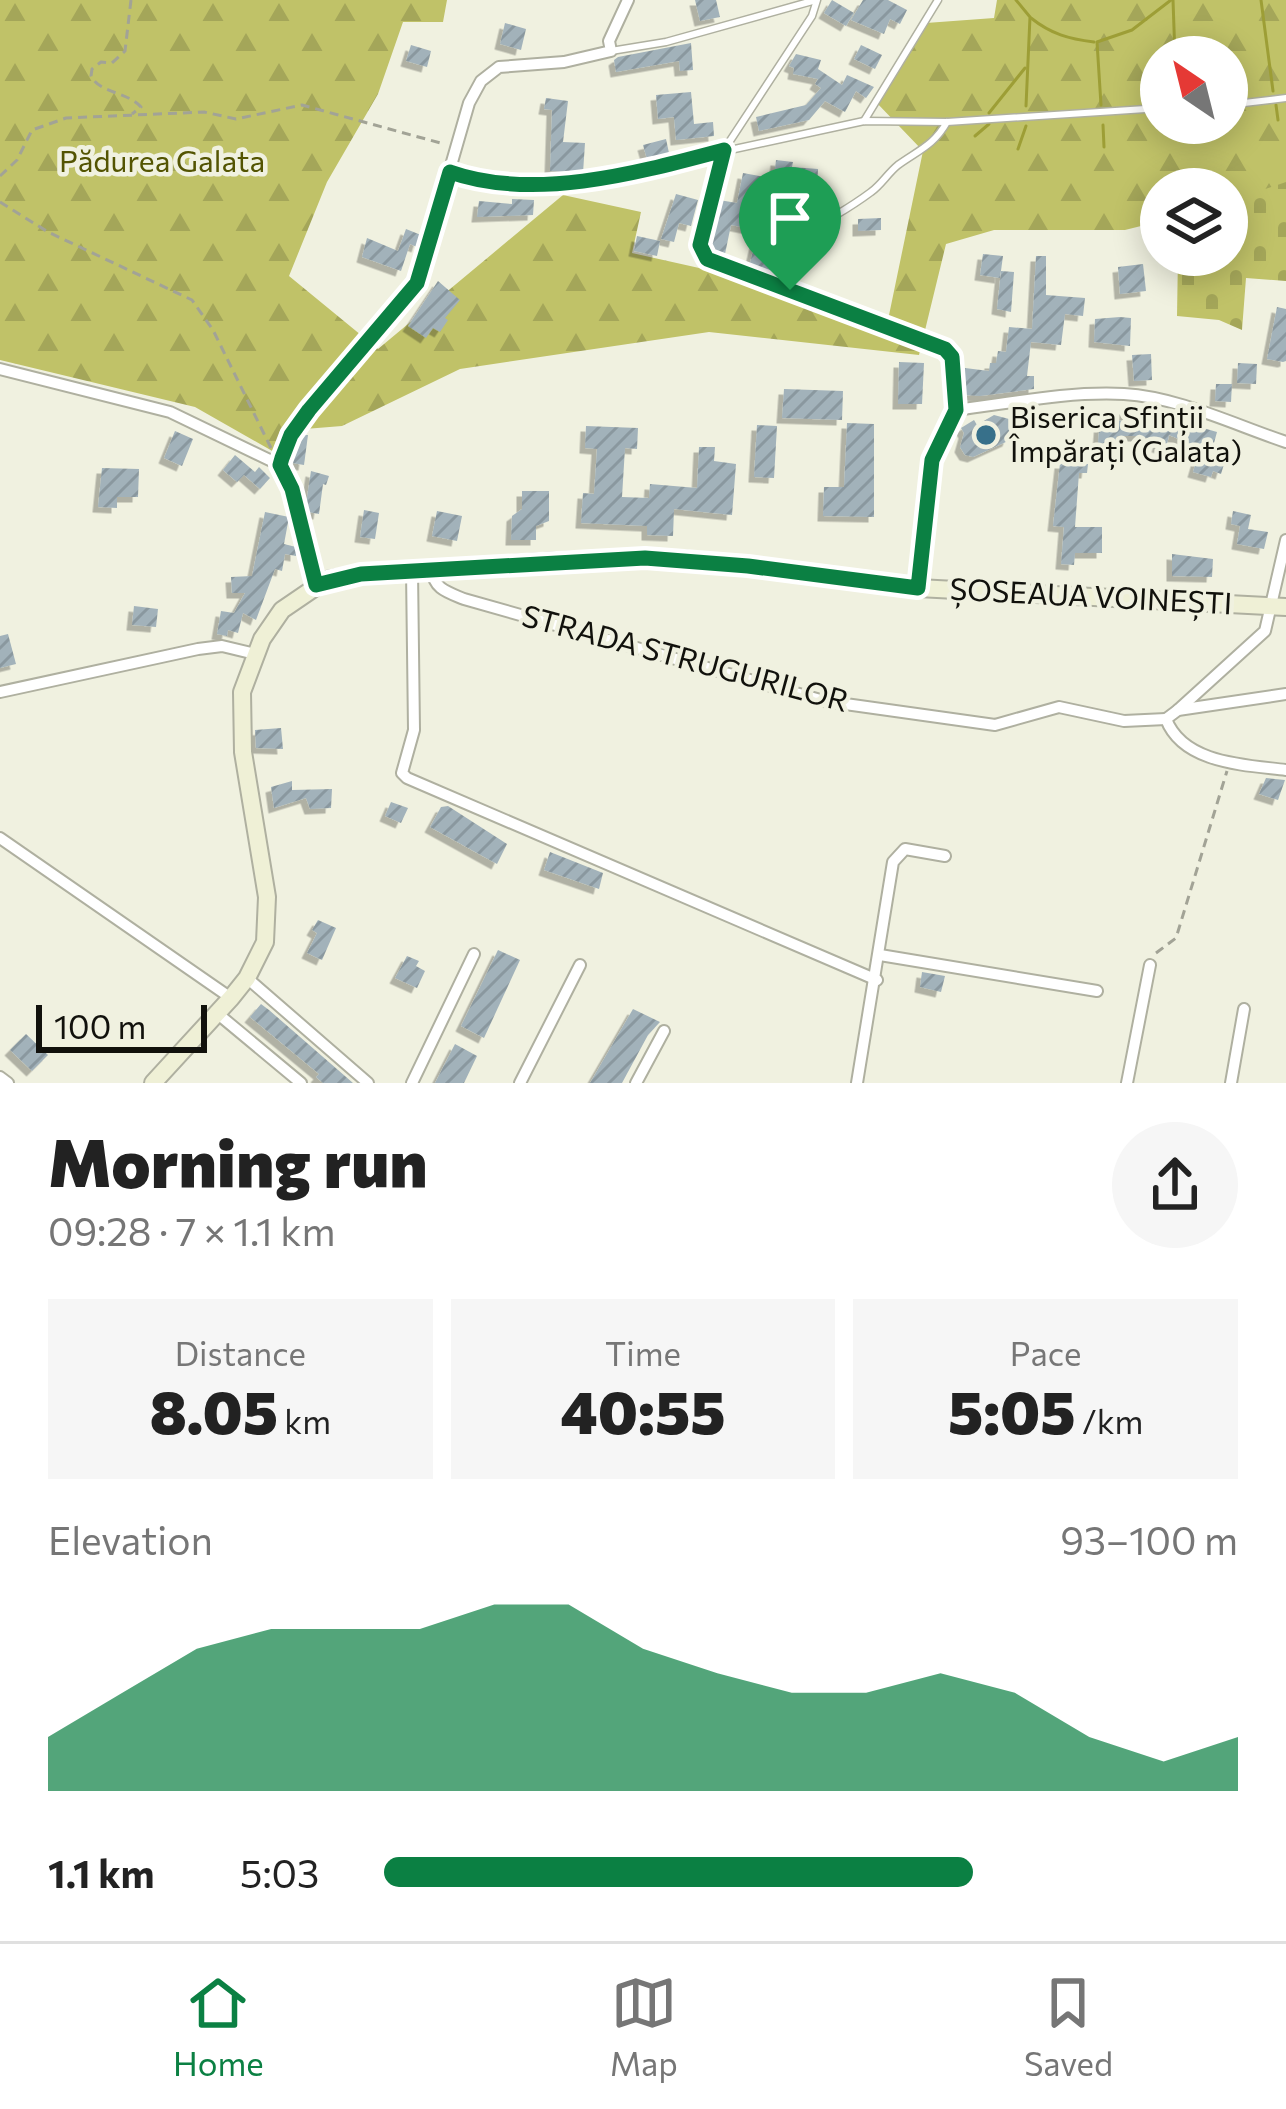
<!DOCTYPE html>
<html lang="en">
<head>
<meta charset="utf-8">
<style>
  body { margin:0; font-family:Commissioner,sans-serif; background:#f6f6f6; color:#222; height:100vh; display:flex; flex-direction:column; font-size:45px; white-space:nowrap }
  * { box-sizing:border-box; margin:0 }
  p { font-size:39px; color:#767676 }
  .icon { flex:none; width:66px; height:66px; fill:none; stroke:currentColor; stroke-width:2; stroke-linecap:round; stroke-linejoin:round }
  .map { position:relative; height:1083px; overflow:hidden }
  .sheet { display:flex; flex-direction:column; background:#fff; flex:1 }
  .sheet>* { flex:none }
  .needle { width:78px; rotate:325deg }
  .controls { position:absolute; left:1140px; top:36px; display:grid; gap:24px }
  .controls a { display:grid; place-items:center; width:108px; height:108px; border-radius:50%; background:#fff; box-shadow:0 6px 30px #0003; font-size:60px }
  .scale { position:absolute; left:36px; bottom:30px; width:171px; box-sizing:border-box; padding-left:12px; border:6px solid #11110c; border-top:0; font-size:33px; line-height:42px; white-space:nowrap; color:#11110c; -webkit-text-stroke:9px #f0f1e0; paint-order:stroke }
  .pin { position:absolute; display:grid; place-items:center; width:102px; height:102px; color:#fff; margin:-123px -51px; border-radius:50% 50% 50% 0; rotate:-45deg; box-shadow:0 0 12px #0007 }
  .pin .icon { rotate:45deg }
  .round { display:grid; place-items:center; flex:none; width:126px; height:126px; border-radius:63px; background:#f6f6f6 }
  .overview { display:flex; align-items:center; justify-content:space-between; height:204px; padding:0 48px }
  h1 { font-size:66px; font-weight:800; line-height:90px }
  .figures { display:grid; grid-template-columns:repeat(3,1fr); gap:18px; height:204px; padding:12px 48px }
  .figures div { display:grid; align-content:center; border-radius:0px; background:#f6f6f6; text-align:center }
  .figures b { font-size:60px; font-weight:800 }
  .figures small { font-size:33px; font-weight:400 }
  .figures p { font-size:33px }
  .chart { height:336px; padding:24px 48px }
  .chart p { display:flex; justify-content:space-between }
  .chart svg { width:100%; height:216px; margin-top:12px; fill:#0b8043; opacity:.7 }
  ul { padding:0 48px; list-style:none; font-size:39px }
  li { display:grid; grid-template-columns:192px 144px 1fr; align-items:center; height:90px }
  li i { height:30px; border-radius:15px; background:#0b8043 }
  .dock { display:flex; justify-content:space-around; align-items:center; height:168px; border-top:3px solid #e0e0e0; background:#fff; font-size:33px; color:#767676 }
  .dock a { display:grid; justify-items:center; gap:6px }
  .dock .on { color:#0b8043 }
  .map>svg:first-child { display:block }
  .forest { fill:url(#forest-firs); fill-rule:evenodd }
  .cemetery { fill:url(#cemetery-stones) }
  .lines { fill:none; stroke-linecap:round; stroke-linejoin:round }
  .stream { stroke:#9d9e36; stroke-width:3 }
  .building { fill:url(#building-hatch); filter:url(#shadow) }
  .lane-casing { stroke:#afb0a0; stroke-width:9 }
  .street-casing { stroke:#afb0a0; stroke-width:14 }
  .secondary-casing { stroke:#afb0a0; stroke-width:20 }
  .path { stroke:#a2a396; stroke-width:3; stroke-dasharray:9 6; stroke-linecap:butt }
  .lane { stroke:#fff; stroke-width:6 }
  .street { stroke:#fff; stroke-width:10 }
  .secondary { stroke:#eff0d6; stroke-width:16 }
  .route-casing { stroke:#fff; stroke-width:24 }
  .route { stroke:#0b8043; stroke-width:15 }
  .poi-dot { fill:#37708a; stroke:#f0f1e0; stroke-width:4.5 }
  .labels { text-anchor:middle; stroke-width:9; stroke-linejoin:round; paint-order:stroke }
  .park-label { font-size:30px; fill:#535402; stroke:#f0f1e0 }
  .poi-label { font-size:30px; fill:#11110c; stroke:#f0f1e0; text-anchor:start }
  .street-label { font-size:30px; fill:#11110c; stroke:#f0f1e0 }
</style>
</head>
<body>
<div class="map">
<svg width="1286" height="1083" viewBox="0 0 1286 1083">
  <defs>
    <pattern id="forest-firs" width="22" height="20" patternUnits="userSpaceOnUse" patternTransform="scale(3)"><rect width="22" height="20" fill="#c0c268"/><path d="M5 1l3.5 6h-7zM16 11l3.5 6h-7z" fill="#a4a659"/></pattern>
    <pattern id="cemetery-stones" width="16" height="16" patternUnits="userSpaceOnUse" patternTransform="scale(3)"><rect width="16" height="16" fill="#c0c268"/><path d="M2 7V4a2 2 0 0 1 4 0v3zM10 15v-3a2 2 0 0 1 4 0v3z" fill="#a4a659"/></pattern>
    <pattern id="building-hatch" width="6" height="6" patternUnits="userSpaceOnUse" patternTransform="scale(3)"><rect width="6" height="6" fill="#a2b2ba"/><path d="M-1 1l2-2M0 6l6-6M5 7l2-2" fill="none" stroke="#8a989f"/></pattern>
    <filter id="shadow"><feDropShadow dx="-5.5" dy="5.5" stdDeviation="0" flood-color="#0004"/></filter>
  </defs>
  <rect width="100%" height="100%" fill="#f0f1e0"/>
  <path class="forest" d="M 0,0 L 447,0 L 443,22 L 403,22 L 378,94 L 327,182 L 289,276 L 378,349 L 563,195 L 641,212 L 632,253 L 775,285 L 888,320 L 923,151 L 875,101 L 926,23 L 994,18 L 997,0 L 1286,0 L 1286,189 L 1227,204 L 1227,189 L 1161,189 L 1161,221 L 1125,230 L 994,230 L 946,244 L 919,355 L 709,332 L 460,369 L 342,426 L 280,431 L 274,452 L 195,407 L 0,360 ZM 1161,57 L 1227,57 L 1227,123 L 1161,123 Z"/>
  <path class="cemetery" d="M 1286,182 L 1286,281 L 1246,278 L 1242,330 L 1219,320 L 1177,316 L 1178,255 L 1227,255 L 1227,202 Z"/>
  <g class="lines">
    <g class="stream">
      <path d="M 1016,0 L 1030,17 L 1026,106"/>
      <path d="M 1173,0 L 1175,57"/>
      <path d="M 1261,0 L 1273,91"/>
      <path d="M 1031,18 C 1051,34 1069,39 1094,42"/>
      <path d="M 1101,105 L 1097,42 L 1132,30 L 1171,0"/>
      <path d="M 1276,105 L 1278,120"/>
      <path d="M 989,113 L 1025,68"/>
      <path d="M 1179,123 L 1180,139"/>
      <path d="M 1103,125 L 1104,147"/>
      <path d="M 975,136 L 989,124"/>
      <path d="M 1018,149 L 1026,126"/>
    </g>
  </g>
  <g class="building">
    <path d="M 695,0 L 716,0 L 720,17 L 700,21 Z"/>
    <path d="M 832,0 L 854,13 L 846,26 L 824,13 Z"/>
    <path d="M 863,0 L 888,0 L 907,10 L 900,24 L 890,19 L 884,34 L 851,20 Z"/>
    <path d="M 505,23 L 526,29 L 521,50 L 500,44 Z"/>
    <path d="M 691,43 L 693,70 L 680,71 L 679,61 L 616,72 L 614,60 L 618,57 Z"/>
    <path d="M 411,45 L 431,51 L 427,67 L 406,61 Z"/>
    <path d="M 861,45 L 882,55 L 875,69 L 854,59 Z"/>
    <path d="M 796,54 L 821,60 L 818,69 L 842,85 L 847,75 L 874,87 L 866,98 L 856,91 L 845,112 L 825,101 L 809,120 L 759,131 L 756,117 L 806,105 L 821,88 L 815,84 L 818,79 L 793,74 L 794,68 L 789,66 Z"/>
    <path d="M 691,92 L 694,124 L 713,122 L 714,136 L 676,140 L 674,117 L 658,119 L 656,95 Z"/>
    <path d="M 546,98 L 568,101 L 563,142 L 585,143 L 583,173 L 550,171 L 552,110 L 544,109 Z"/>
    <path d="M 666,139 L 669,153 L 647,159 L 643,145 Z"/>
    <path d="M 776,160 L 793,162 L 792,167 L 818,169 L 817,191 L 799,189 L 799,181 L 774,179 Z"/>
    <path d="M 743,173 L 765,177 L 758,212 L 765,212 L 762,231 L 731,225 L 725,254 L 709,250 L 719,200 L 737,203 Z"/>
    <path d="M 676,194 L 698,200 L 691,226 L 679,223 L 674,242 L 661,239 Z"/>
    <path d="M 512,199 L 534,200 L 533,215 L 477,217 L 479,201 L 512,204 Z"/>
    <path d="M 810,206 L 808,227 L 803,232 L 788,231 L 789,207 Z"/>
    <path d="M 881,218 L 881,230 L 858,231 L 858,219 Z"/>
    <path d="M 406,229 L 421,235 L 417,247 L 410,244 L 401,271 L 362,257 L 367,238 L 398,251 Z"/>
    <path d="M 757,234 L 774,238 L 770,253 L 791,259 L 785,278 L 749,267 Z"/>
    <path d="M 637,236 L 660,241 L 657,256 L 634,251 Z"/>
    <path d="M 983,254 L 1003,256 L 1000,278 L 980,275 Z"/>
    <path d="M 1036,256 L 1046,256 L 1046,295 L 1085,298 L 1083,316 L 1065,314 L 1061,345 L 1031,342 L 1027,376 L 1034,376 L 1034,389 L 980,396 L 963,395 L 965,368 L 989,371 L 990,363 L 996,363 L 998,351 L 1006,352 L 1009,327 L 1032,329 Z"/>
    <path d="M 1143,264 L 1146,291 L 1120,294 L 1118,267 Z"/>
    <path d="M 1001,271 L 1014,272 L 1011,312 L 997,309 Z"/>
    <path d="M 438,281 L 460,300 L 445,318 L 448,320 L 440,332 L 433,328 L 426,338 L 408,326 Z"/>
    <path d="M 1277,307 L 1286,309 L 1286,361 L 1283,362 L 1267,359 Z"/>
    <path d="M 1120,317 L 1131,318 L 1130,346 L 1094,342 L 1095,319 Z"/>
    <path d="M 1151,354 L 1152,380 L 1134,381 L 1132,355 Z"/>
    <path d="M 899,362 L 924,363 L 922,404 L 898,404 Z"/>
    <path d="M 1238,363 L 1257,364 L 1256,384 L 1237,383 Z"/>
    <path d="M 1216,384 L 1232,384 L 1231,402 L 1215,401 Z"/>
    <path d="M 784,389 L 843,391 L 842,420 L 782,418 Z"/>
    <path d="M 1125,409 L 1139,409 L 1138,418 L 1164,421 L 1165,416 L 1193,425 L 1194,419 L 1205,423 L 1203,428 L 1217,432 L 1214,443 L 1221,445 L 1216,459 L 1225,461 L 1221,474 L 1213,471 L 1211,477 L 1193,472 L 1200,448 L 1169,435 L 1166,449 L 1157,447 L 1159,440 L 1136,436 L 1117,436 L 1116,444 L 1098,443 L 1100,419 L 1124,421 Z"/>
    <path d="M 994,415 L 1009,419 L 1013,426 L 1008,441 L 973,457 L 965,455 L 960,447 L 964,433 L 961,428 L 974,420 L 977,425 Z"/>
    <path d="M 847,423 L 874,424 L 874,517 L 823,516 L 824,487 L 844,487 Z"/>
    <path d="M 757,425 L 777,426 L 774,478 L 754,477 Z"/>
    <path d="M 586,426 L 638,428 L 637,449 L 625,448 L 622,497 L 649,498 L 650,484 L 697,488 L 699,447 L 715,447 L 714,461 L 736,464 L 732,515 L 674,509 L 673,536 L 647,535 L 647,526 L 581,523 L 583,493 L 594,494 L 597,449 L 585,448 Z"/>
    <path d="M 175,431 L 193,439 L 182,466 L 164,458 Z"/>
    <path d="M 304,435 L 308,435 L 304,465 L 292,463 Z"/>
    <path d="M 235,455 L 255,472 L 259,467 L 270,478 L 260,489 L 244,475 L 237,482 L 223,470 Z"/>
    <path d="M 1060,463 L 1088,464 L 1087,473 L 1079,473 L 1075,527 L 1102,527 L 1102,553 L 1075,553 L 1074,565 L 1061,564 L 1064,527 L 1053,526 Z"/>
    <path d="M 102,468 L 139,469 L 138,497 L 117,497 L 117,508 L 98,507 Z"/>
    <path d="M 311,471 L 329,476 L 326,485 L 323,484 L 319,514 L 308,512 L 306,504 Z"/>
    <path d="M 522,491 L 549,491 L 549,521 L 536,526 L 536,540 L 511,540 L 512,516 L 522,509 Z"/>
    <path d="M 364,510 L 379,513 L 375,539 L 360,537 Z"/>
    <path d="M 437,511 L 462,516 L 457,541 L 432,536 Z"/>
    <path d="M 1233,511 L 1251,515 L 1248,529 L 1268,532 L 1264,549 L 1237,544 L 1240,526 L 1231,524 Z"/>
    <path d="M 265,512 L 289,517 L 284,544 L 296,547 L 296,556 L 285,554 L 282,571 L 275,569 L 256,620 L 243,613 L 238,633 L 228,630 L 227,636 L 217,634 L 221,611 L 234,613 L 245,593 L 232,593 L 231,577 L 252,576 Z"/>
    <path d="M 1172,554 L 1213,559 L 1212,577 L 1172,576 Z"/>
    <path d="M 134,606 L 158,609 L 156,627 L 132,625 Z"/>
    <path d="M 8,634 L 16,664 L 0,668 L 0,636 Z"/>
    <path d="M 281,728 L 283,749 L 256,748 L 255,730 Z"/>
    <path d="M 1266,778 L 1285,780 L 1278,800 L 1259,794 Z"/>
    <path d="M 292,781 L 292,790 L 332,789 L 331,808 L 310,809 L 306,798 L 274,808 L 271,787 Z"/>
    <path d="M 391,802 L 408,808 L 401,823 L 385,816 Z"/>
    <path d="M 448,806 L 507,844 L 497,864 L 430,827 L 441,807 Z"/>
    <path d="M 550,852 L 603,873 L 599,889 L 544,870 Z"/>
    <path d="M 318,920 L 336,928 L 322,960 L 307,953 L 317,933 L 312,930 Z"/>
    <path d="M 498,950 L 520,960 L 484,1038 L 461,1026 Z"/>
    <path d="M 407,956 L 419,961 L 416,966 L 425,971 L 417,988 L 395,978 Z"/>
    <path d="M 922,972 L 945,976 L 941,992 L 920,987 Z"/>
    <path d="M 261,1004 L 269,1010 L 353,1083 L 323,1083 L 316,1077 L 319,1074 L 250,1017 Z"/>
    <path d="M 633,1009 L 660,1022 L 648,1035 L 622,1083 L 590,1083 Z"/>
    <path d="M 26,1034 L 48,1055 L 32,1071 L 10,1050 Z"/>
    <path d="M 455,1044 L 477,1056 L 464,1083 L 435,1083 Z"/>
  </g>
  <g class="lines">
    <g class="lane-casing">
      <g id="lane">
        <path d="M 817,0 L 812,16 L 724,150 L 699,245 L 701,254 L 719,265 L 945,349 L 955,363 L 956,407"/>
        <path d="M 611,51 L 666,42 L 816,0"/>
        <path d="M 1227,105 L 1286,98"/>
        <path d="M 864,121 L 938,0"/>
        <path d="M 450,173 L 481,181 L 582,182 L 864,121 L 947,122 L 1161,108"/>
        <path d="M 790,289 C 808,215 816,233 871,192 C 881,185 888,173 898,165 C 919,150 934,145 947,122"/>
      </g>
    </g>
    <g class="street-casing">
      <g id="street">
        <path d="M 0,369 L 170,412 L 280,465"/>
        <path d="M 432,570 C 434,589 447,592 464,599 L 824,701 L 995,725 L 1059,707 L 1124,721 L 1166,719"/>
        <path d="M 412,571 L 414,730 L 402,773 L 407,778 L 877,980"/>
        <path d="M 316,585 L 292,489 L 280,465 L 291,435 L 417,283 L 469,103 L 481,81 L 499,67 L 564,62 L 611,51 L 609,41 L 628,0"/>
        <path d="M 918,588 L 932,460 L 956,410 C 1011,403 1069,391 1124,394 C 1178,397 1235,425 1286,442"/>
        <path d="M 0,692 L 198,649 L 222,646 L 255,654"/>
        <path d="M 1286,694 L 1178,710 L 1166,719 C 1183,764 1246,765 1286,770"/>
        <path d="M 1178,710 L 1265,631 L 1286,540"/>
        <path d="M 0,838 L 231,998"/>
        <path d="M 880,955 L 1097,991"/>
        <path d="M 247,978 L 368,1083"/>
        <path d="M 218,1014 L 301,1083"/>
        <path d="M 0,1077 L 8,1083"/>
        <path d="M 412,1083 L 474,954"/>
        <path d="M 520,1083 L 580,965"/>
        <path d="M 636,1083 L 664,1031"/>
        <path d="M 857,1083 L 893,862 L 905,849 L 945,856"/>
        <path d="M 1127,1083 L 1150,965"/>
        <path d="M 1231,1083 L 1244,1009"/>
      </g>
    </g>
    <g class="secondary-casing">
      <path id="secondary" d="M 153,1083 L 231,998 L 247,978 L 265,942 L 267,897 L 243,752 L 242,692 L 262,639 L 282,610 L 326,580 L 361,574 L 559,561 L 680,559 L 918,588 L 1286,607"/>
    </g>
    <g class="path">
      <path d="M 131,0 L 125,51 L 112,63 L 101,62 L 92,69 L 91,76 C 99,93 128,92 141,107 L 132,114"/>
      <path d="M 0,176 L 17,160 L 32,130 L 66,118 L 204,112 L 236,119 L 302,105 L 444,144"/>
      <path d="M 0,202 L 48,232 L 192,300 L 213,330 L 271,448"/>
      <path d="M 1156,953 L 1176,938 L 1227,771"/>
    </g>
    <use href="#lane" class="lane"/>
    <use href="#street" class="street"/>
    <use href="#secondary" class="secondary"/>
  </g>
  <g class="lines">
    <g class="route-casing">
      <path id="route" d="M 724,150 L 700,245 L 707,259 L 945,349 L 952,357 L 956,410 L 932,460 L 918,588 L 748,566 L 645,558 L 361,574 L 316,585 L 292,489 L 280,465 L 282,458 L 291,435 L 309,410 L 417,283 L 450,172 C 535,202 641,172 724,150 Z"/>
    </g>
    <use href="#route" class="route"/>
  </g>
  <circle class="poi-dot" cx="986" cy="435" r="12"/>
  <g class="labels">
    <g class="park-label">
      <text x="162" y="172">Pădurea Galata</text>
    </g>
    <g class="poi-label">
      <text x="1010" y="428">Biserica Sfinții<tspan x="1010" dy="34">Împărați (Galata)</tspan></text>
    </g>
    <g class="street-label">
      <text transform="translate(1091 597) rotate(3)" y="10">ȘOSEAUA VOINEȘTI</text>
      <text transform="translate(685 659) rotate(15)" y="10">STRADA STRUGURILOR</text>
    </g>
  </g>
</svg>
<div class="controls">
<a><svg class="needle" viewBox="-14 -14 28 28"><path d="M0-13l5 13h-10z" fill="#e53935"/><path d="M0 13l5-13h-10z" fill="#767676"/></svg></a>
<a><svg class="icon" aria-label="layers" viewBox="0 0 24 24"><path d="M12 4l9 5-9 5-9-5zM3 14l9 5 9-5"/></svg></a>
</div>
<div class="scale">100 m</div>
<div class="pin" style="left:790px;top:290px;background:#1e9e55"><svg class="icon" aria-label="arrive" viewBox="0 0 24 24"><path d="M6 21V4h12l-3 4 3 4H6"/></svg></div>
</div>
<section class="sheet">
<div class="overview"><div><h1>Morning run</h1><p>09:28 · 7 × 1.1 km</p></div><a class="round"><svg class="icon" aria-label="share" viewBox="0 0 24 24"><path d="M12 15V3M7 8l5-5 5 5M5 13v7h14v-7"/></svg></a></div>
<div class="figures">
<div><p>Distance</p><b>8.05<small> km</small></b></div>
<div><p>Time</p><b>40:55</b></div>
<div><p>Pace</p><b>5:05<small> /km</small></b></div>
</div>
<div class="chart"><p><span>Elevation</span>93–100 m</p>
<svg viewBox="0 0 160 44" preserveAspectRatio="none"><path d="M0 44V33L10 24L20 15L30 11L40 11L50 11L60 6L70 6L80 15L90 20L100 24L110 24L120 20L130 24L140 33L150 38L160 33V44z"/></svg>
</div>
<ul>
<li><b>1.1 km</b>5:03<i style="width:69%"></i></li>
</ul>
</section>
<nav class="dock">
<a class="on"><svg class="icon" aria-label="home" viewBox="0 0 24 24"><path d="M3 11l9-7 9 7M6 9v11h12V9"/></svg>Home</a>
<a><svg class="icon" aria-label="map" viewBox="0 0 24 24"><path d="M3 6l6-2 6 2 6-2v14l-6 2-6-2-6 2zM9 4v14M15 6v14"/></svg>Map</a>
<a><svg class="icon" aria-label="saved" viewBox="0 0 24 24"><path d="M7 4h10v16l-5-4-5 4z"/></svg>Saved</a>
</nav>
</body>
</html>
